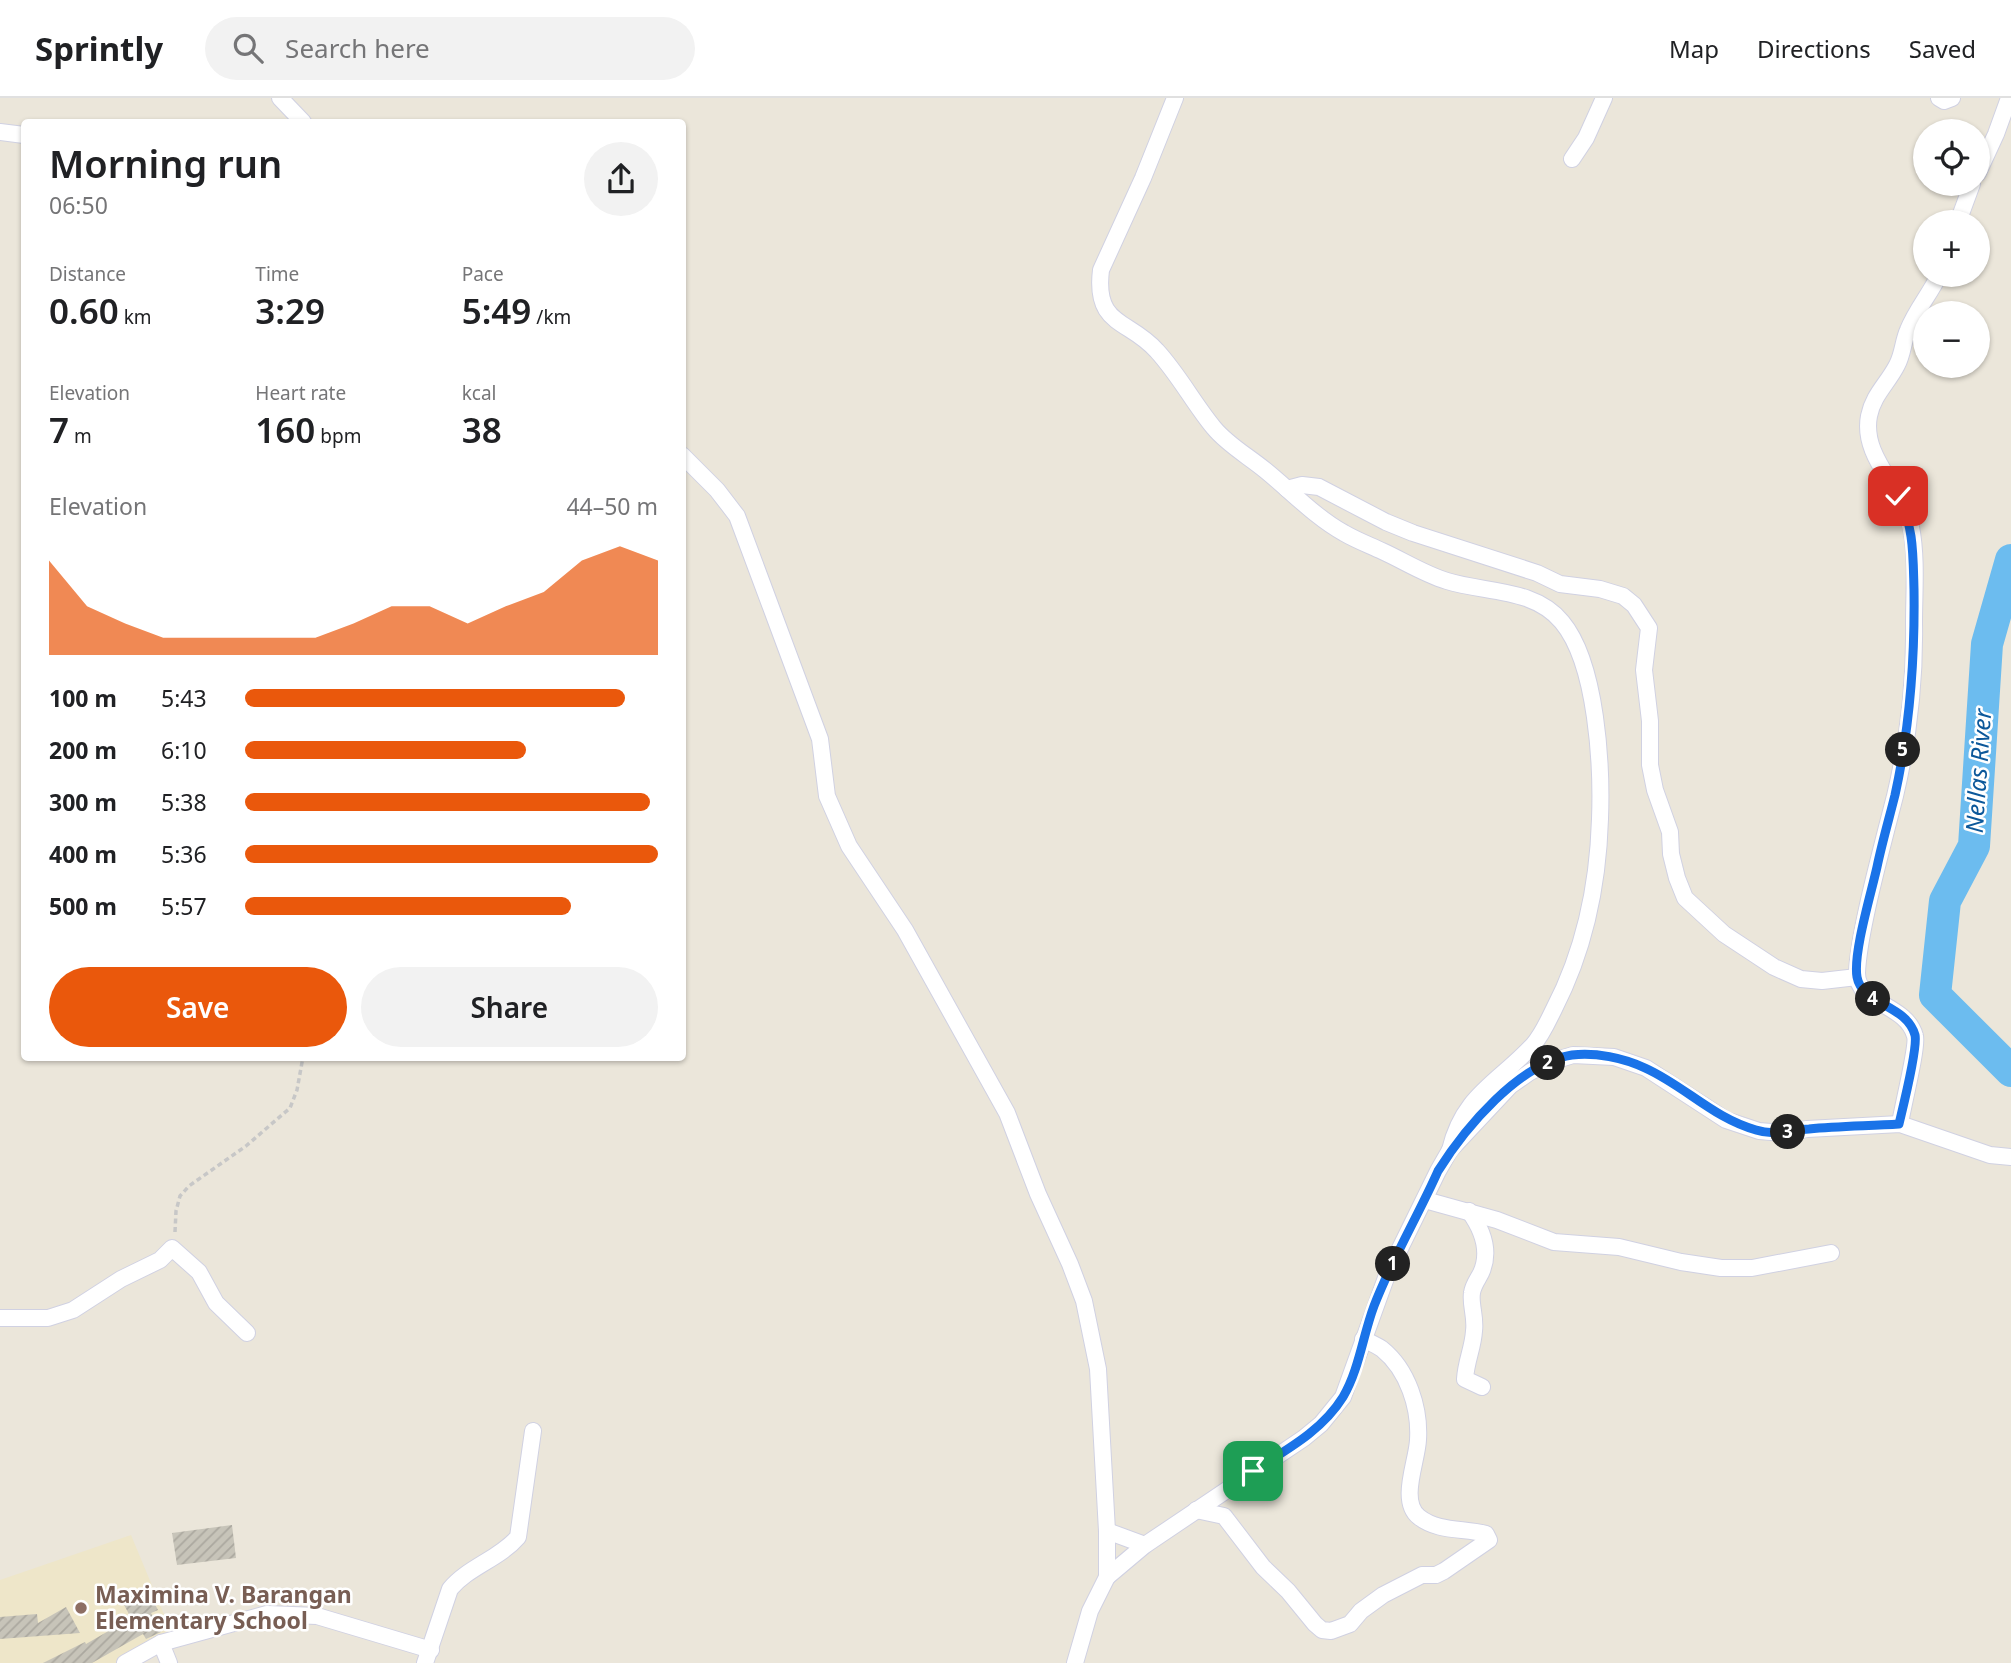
<!DOCTYPE html>
<html lang="en">
<head>
<meta charset="utf-8">
<style>
  body { margin:0; font-family:"Noto Sans",sans-serif; background:#f2f2f2; color:#202124; height:100vh; display:flex; flex-direction:column; font-size:26px; white-space:nowrap }
  * { box-sizing:border-box; margin:0 }
  p { font-size:23px; color:#757577 }
  .icon { flex:none; width:38px; height:38px; fill:none; stroke:currentColor; stroke-width:2; stroke-linecap:round; stroke-linejoin:round }
  .map { position:relative; flex:1; overflow:hidden }
  .side { position:absolute; left:21px; top:21px; width:665px; height:942px; display:flex; flex-direction:column; background:#fff; border-radius:7px; box-shadow:0 2px 5px #0004 }
  .side>* { flex:none }
  .fabs { position:absolute; left:1913px; top:21px; display:grid; gap:14px }
  .fabs a { display:grid; place-items:center; width:77px; height:77px; border-radius:50%; background:#fff; box-shadow:0 2px 5px #0004; font-size:35px }
  .pin { position:absolute; display:grid; place-items:center; width:60px; height:60px; color:#fff; margin:-30px; border-radius:14px; box-shadow:0 4px 10px #0006 }
  .km { position:absolute; width:35px; height:35px; margin:-18px; border-radius:50%; background:#222; color:#fff; font-size:19px; line-height:35px; text-align:center }
  .round { display:grid; place-items:center; flex:none; width:74px; height:74px; border-radius:37px; background:#f2f2f2 }
  .summary { display:flex; align-items:center; justify-content:space-between; height:119px; padding:0 28px }
  h1 { font-size:38px; font-weight:600; line-height:52px }
  .metrics { display:grid; grid-template-columns:repeat(3,1fr); gap:10px; height:119px; padding:7px 28px }
  .metrics div { display:grid; align-content:center }
  .metrics b { font-size:35px; font-weight:600 }
  .metrics small { font-size:19px; font-weight:400 }
  .metrics p { font-size:19px }
  .chart { height:196px; padding:14px 28px }
  .chart p { display:flex; justify-content:space-between }
  .chart svg { width:100%; height:126px; margin-top:7px; fill:#ea580c; opacity:.7 }
  .action { display:flex; gap:14px; margin-top:auto; padding:14px 28px }
  .action a { flex:1; height:80px; border-radius:42px; background:#ea580c; color:#fff; font-size:28px; font-weight:600; line-height:80px; text-align:center }
  .action a+a { background:#f2f2f2; color:#202124 }
  ul { padding:0 28px; list-style:none; font-size:23px }
  li { display:grid; grid-template-columns:112px 84px 1fr; align-items:center; height:52px }
  li i { height:18px; border-radius:9px; background:#ea580c }
  header { display:flex; align-items:center; gap:42px; box-sizing:border-box; height:98px; padding:0 35px; background:#fff; border-bottom:2px solid #e0e0e0 }
  header strong { font-size:33px }
  nav { display:flex; gap:38px; margin-inline-start:auto; font-size:24px }
  .search { width:490px; height:63px; background:#f2f2f2; display:flex; align-items:center; gap:18px; box-sizing:border-box; padding:0 24px; border-radius:38px; color:#757577; font-size:26px }
  .map>svg:first-child { display:block }
  .education { fill:#eee6c9 }
  .lines { fill:none; stroke-linecap:round; stroke-linejoin:round }
  .river { stroke:#6cbcef; stroke-width:32 }
  .building { fill:url(#building-hatch) }
  .street-casing { stroke:#d0d1e2; stroke-width:18 }
  .path { stroke:#c7c7c7; stroke-width:3.5; stroke-dasharray:5 3.5; stroke-linecap:butt }
  .street { stroke:#fff; stroke-width:16 }
  .route-casing { stroke:#fff; stroke-width:14 }
  .route { stroke:#1a73e8; stroke-width:9 }
  .education-dot { fill:#8d6e63; stroke:#fff; stroke-width:2.5 }
  .labels { text-anchor:middle; stroke-width:5; stroke-linejoin:round; paint-order:stroke }
  .education-label { font-size:23px; font-weight:bold; fill:#785e54; stroke:#fff; text-anchor:start }
  .water-label { font-size:24px; font-style:italic; fill:#0c589a; stroke:#fff }
</style>
</head>
<body>
<header>
<strong>Sprintly</strong>
<div class="search"><svg class="icon" aria-label="search" viewBox="0 0 24 24"><circle cx="10" cy="10" r="6"/><path d="M15 15l6 6"/></svg>Search here</div>
<nav><a>Map</a><a>Directions</a><a>Saved</a></nav>
</header>
<div class="map">
<svg width="2011" height="1565" viewBox="0 0 2011 1565">
  <defs>
    <pattern id="building-hatch" width="6" height="6" patternUnits="userSpaceOnUse" patternTransform="scale(1.75)"><rect width="6" height="6" fill="#c7c4b9"/><path d="M-1 1l2-2M0 6l6-6M5 7l2-2" fill="none" stroke="#aba89f"/></pattern>
  </defs>
  <rect width="100%" height="100%" fill="#ebe6da"/>
  <path class="education" d="M 131,1437 L 173,1538 L 115,1565 L 0,1565 L 0,1482 Z"/>
  <g class="lines">
    <path class="river" d="M 2011,462 L 1987,546 L 1974,748 L 1945,803 L 1935,897 L 2011,973"/>
  </g>
  <g class="building">
    <path d="M 232,1427 L 236,1460 L 177,1467 L 172,1435 Z"/>
    <path d="M 147,1491 L 158,1512 L 151,1515 L 161,1534 L 146,1541 L 143,1536 L 92,1565 L 43,1565 L 85,1544 L 86,1546 L 131,1520 L 122,1503 Z"/>
    <path d="M 66,1509 L 80,1535 L 0,1541 L 0,1519 L 37,1516 L 38,1525 Z"/>
  </g>
  <g class="lines">
    <g class="street-casing">
      <g id="street">
        <path d="M 280,0 L 303,24"/>
        <path d="M 1175,0 L 1143,80 L 1101,172 C 1094,229 1129,221 1157,253 C 1179,277 1194,306 1214,330 C 1228,347 1248,358 1265,372 C 1291,393 1315,419 1344,435 C 1356,442 1369,447 1382,453 C 1404,463 1424,476 1447,483 C 1486,495 1534,490 1562,524 C 1597,566 1602,668 1600,721 C 1598,788 1585,851 1554,911 C 1548,923 1542,937 1533,947 C 1498,985 1463,997 1450,1052"/>
        <path d="M 1939,0 L 1944,3 L 1952,0"/>
        <path d="M 0,34 L 24,37"/>
        <path d="M 1572,61 L 1586,40 L 1604,0"/>
        <path d="M 1978,75 L 1996,36 L 2009,0"/>
        <path d="M 1958,124 L 1972,86"/>
        <path d="M 682,357 L 717,392 L 737,418 L 820,641 L 827,698 L 849,748 L 905,832 L 1007,1015 L 1038,1096 L 1070,1166 L 1084,1203 L 1098,1271 L 1107,1433 L 1107,1479 L 1090,1513 L 1075,1565"/>
        <path d="M 1287,391 L 1302,387 L 1319,389 L 1386,424 L 1413,435 L 1537,475 L 1560,486 L 1600,491 L 1623,498 L 1634,507 L 1649,530 L 1644,572 L 1650,623 L 1650,667 L 1655,692 L 1670,734 L 1671,756 L 1677,780 L 1685,800 L 1724,836 L 1774,869 L 1801,881 L 1822,883 L 1857,879"/>
        <path d="M 1900,1026 C 1902,1011 1918,948 1915,938 C 1906,905 1857,907 1857,875 C 1858,850 1864,825 1869,802 C 1877,767 1886,733 1895,698 C 1908,643 1915,582 1914,525 C 1914,494 1917,460 1911,429 C 1904,390 1861,360 1869,318 C 1873,297 1888,285 1897,267 C 1903,256 1903,243 1908,232 C 1916,212 1930,196 1939,177"/>
        <path d="M 1425,1102 L 1497,1122 L 1554,1144 L 1619,1149 L 1681,1164 L 1721,1170 L 1752,1170 L 1831,1155"/>
        <path d="M 1469,1113 C 1482,1131 1491,1153 1481,1175 C 1478,1181 1473,1187 1472,1195 C 1470,1206 1476,1219 1474,1233 C 1473,1250 1466,1263 1465,1281 L 1482,1289"/>
        <path d="M 0,1220 L 48,1220 L 73,1212 L 121,1181 L 160,1162 L 172,1150 L 199,1174 L 216,1205 L 247,1235"/>
        <path d="M 1196,1412 L 1224,1418 L 1263,1469 L 1288,1493 L 1315,1526 L 1322,1532 L 1331,1533 L 1350,1526 L 1361,1513 L 1383,1497 L 1422,1477 L 1436,1477 L 1444,1473 L 1489,1442 L 1486,1436 C 1464,1430 1438,1434 1419,1419 C 1399,1403 1417,1364 1418,1342 C 1420,1310 1408,1272 1382,1251 C 1376,1247 1369,1244 1363,1241"/>
        <path d="M 1107,1433 L 1145,1447"/>
        <path d="M 1107,1479 L 1145,1447 L 1304,1340 L 1321,1326 L 1343,1299 L 1387,1177 L 1438,1073 L 1450,1052 L 1510,988 L 1530,974 L 1550,964 L 1573,957 L 1614,959 L 1646,970 L 1726,1022 L 1759,1033 L 1784,1035 L 1807,1031 L 1900,1026 L 1990,1057 L 2011,1059"/>
        <path d="M 161,1545 L 169,1565"/>
        <path d="M 125,1565 L 161,1545 L 267,1516 L 317,1518 L 431,1552"/>
        <path d="M 425,1565 L 450,1491 C 468,1469 499,1461 518,1439 L 533,1333"/>
      </g>
    </g>
    <path class="path" d="M 175,1134 L 176,1113 L 180,1098 L 189,1088 L 246,1048 L 290,1010 L 297,992 L 303,959"/>
    <use href="#street" class="street"/>
  </g>
  <g class="lines">
    <g class="route-casing">
      <path id="route" d="M 1253,1373 C 1286,1352 1322,1333 1343,1299 C 1359,1272 1363,1237 1374,1208 C 1392,1161 1418,1118 1438,1073 C 1465,1030 1519,965 1572,957 C 1595,954 1624,960 1645,970 C 1685,988 1713,1020 1756,1032 C 1774,1038 1791,1032 1809,1031 C 1839,1028 1869,1028 1899,1026 C 1903,1009 1918,950 1915,937 C 1906,906 1862,907 1857,879 C 1853,855 1871,796 1877,769 C 1882,745 1889,721 1895,697 C 1910,629 1915,560 1914,491 C 1913,458 1914,427 1898,398"/>
    </g>
    <use href="#route" class="route"/>
  </g>
  <circle class="education-dot" cx="81" cy="1510" r="7"/>
  <g class="labels">
    <g class="education-label">
      <text x="95" y="1505">Maximina V. Barangan<tspan x="95" dy="26">Elementary School</tspan></text>
    </g>
    <g class="water-label">
      <text transform="translate(1979 673) rotate(-86)" y="8">Nellas River</text>
    </g>
  </g>
</svg>
<div class="fabs">
<a><svg class="icon" aria-label="locate" viewBox="0 0 24 24"><circle cx="12" cy="12" r="6"/><path d="M12 2v4M12 18v4M2 12h4M18 12h4"/></svg></a>
<a>+</a>
<a>−</a>
</div>
<div class="pin" style="left:1253px;top:1373px;background:#1e9e55"><svg class="icon" aria-label="arrive" viewBox="0 0 24 24"><path d="M6 21V4h12l-3 4 3 4H6"/></svg></div>
<div class="pin" style="left:1898px;top:398px;background:#d93025"><svg class="icon" aria-label="check" viewBox="0 0 24 24"><path d="M5 12l5 5 9-10"/></svg></div>
<b class="km" style="left:1393px;top:1166px">1</b>
<b class="km" style="left:1548px;top:965px">2</b>
<b class="km" style="left:1788px;top:1034px">3</b>
<b class="km" style="left:1873px;top:901px">4</b>
<b class="km" style="left:1903px;top:652px">5</b>
<section class="side">
<div class="summary"><div><h1>Morning run</h1><p>06:50</p></div><a class="round"><svg class="icon" aria-label="share" viewBox="0 0 24 24"><path d="M12 15V3M7 8l5-5 5 5M5 13v7h14v-7"/></svg></a></div>
<div class="metrics">
<div><p>Distance</p><b>0.60<small> km</small></b></div>
<div><p>Time</p><b>3:29</b></div>
<div><p>Pace</p><b>5:49<small> /km</small></b></div>
</div>
<div class="metrics">
<div><p>Elevation</p><b>7<small> m</small></b></div>
<div><p>Heart rate</p><b>160<small> bpm</small></b></div>
<div><p>kcal</p><b>38</b></div>
</div>
<div class="chart"><p><span>Elevation</span>44–50 m</p>
<svg viewBox="0 0 160 44" preserveAspectRatio="none"><path d="M0 44V11L10 27L20 33L30 38L40 38L50 38L60 38L70 38L80 33L90 27L100 27L110 33L120 27L130 22L140 11L150 6L160 11V44z"/></svg>
</div>
<ul>
<li><b>100 m</b>5:43<i style="width:92%"></i></li>
<li><b>200 m</b>6:10<i style="width:68%"></i></li>
<li><b>300 m</b>5:38<i style="width:98%"></i></li>
<li><b>400 m</b>5:36<i style="width:100%"></i></li>
<li><b>500 m</b>5:57<i style="width:79%"></i></li>
</ul>
<div class="action"><a>Save</a><a>Share</a></div>
</section>
</div>
</body>
</html>
